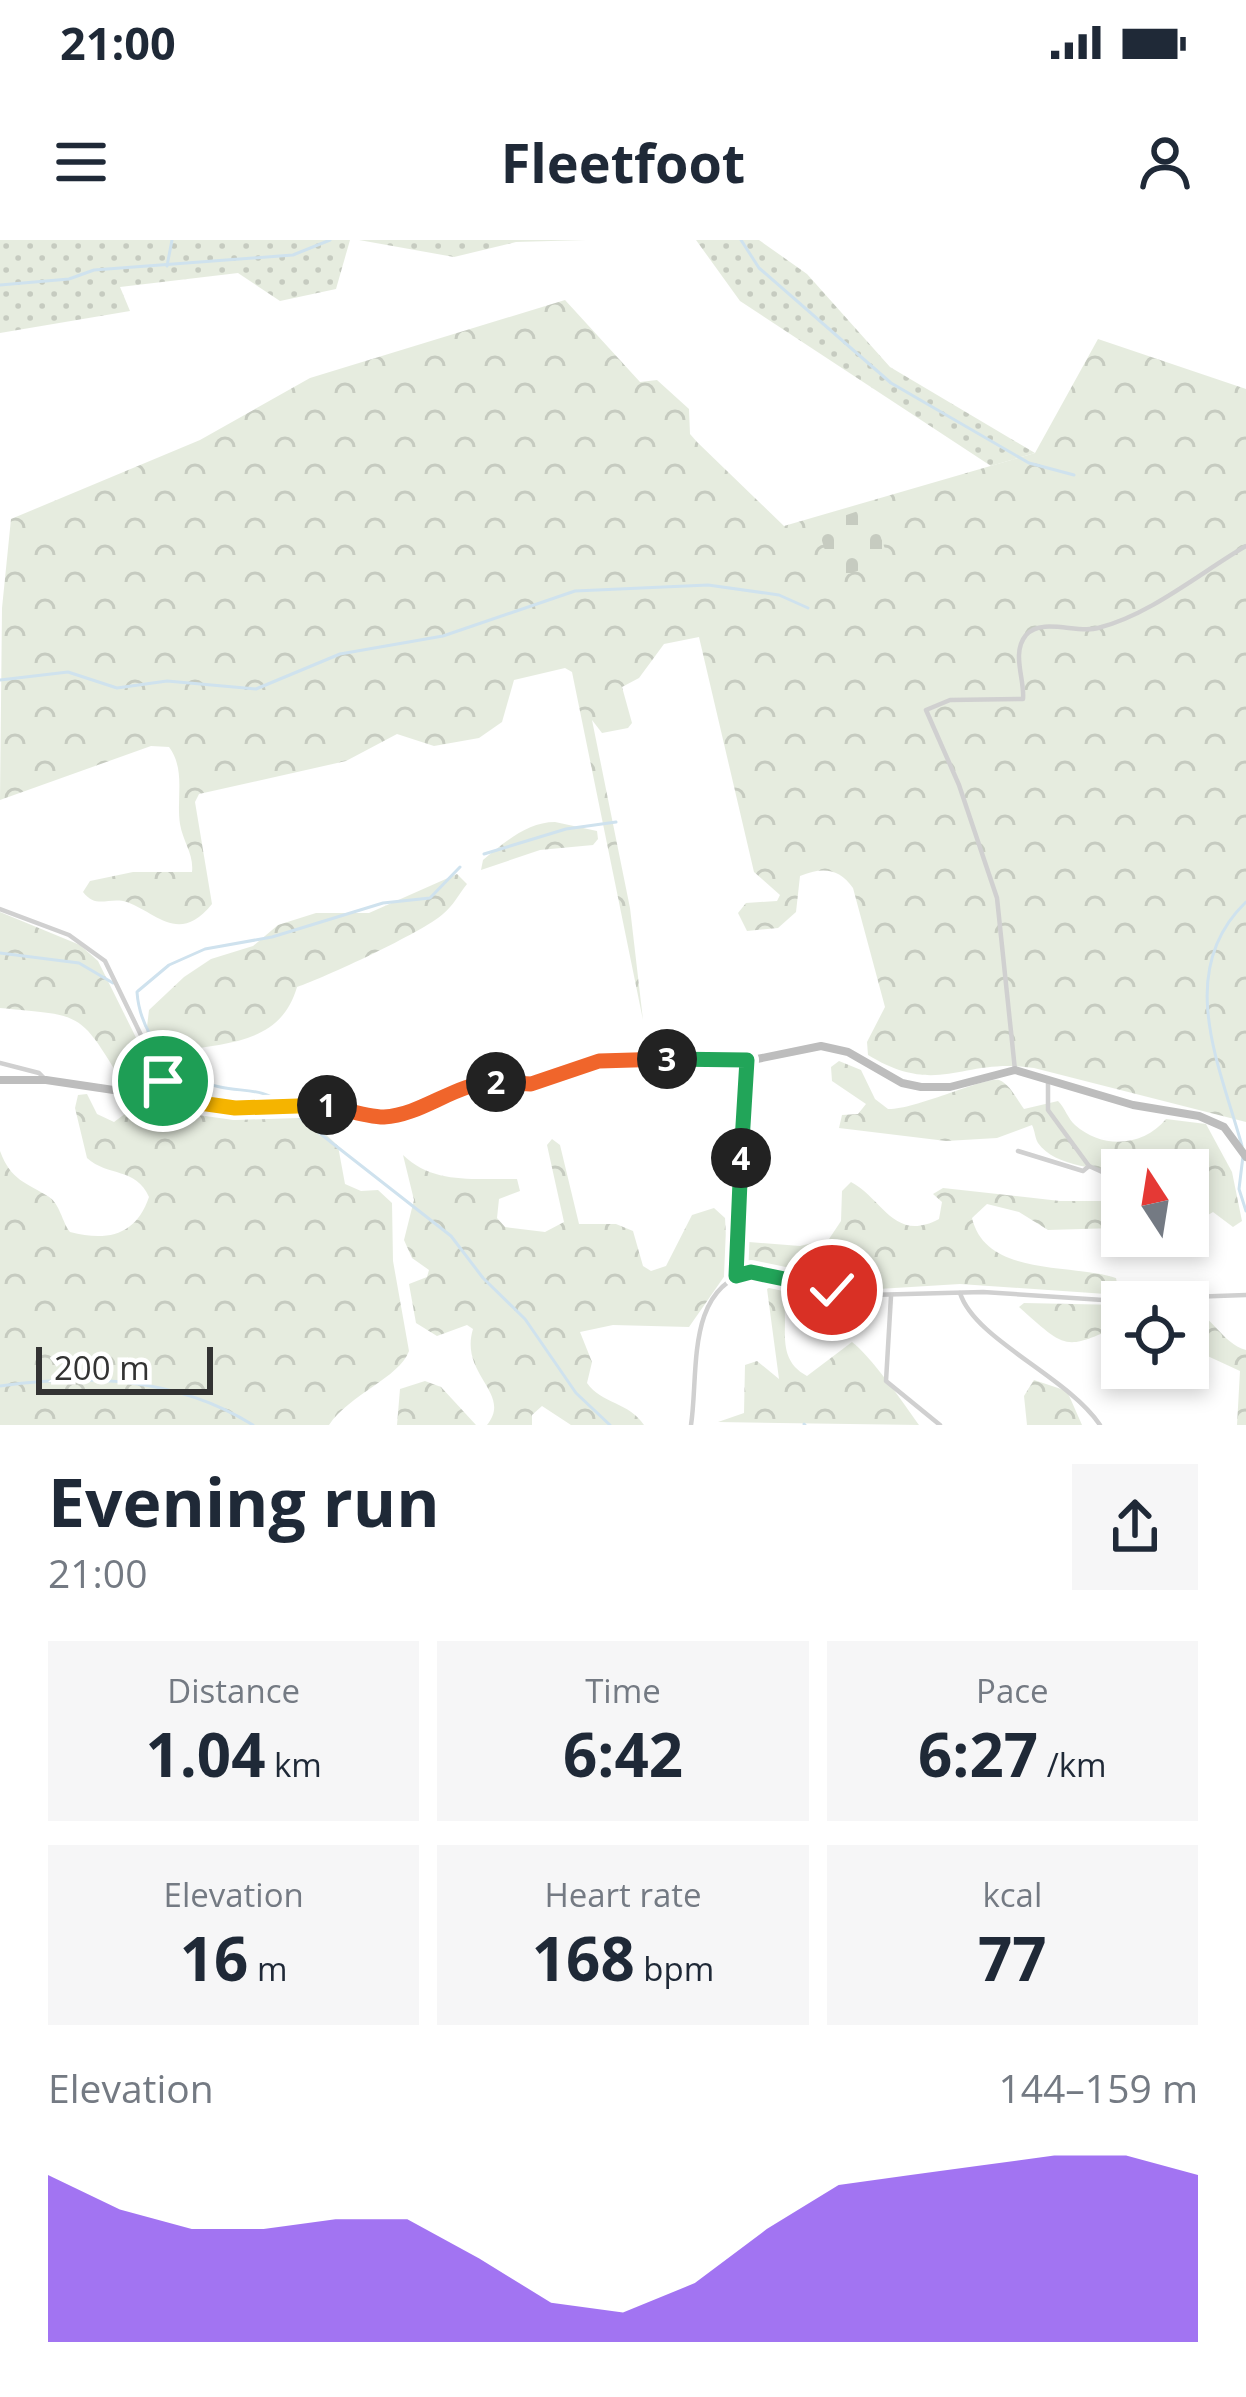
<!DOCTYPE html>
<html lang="en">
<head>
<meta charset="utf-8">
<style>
  body { margin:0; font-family:"Open Sans",sans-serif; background:#f6f6f7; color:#1f2937; height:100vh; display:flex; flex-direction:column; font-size:45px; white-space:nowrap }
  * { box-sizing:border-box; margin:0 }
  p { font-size:39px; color:#747a83 }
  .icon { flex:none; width:66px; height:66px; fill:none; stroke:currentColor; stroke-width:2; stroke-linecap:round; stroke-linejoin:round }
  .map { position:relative; height:1185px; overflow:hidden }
  .sheet { display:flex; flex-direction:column; background:#fff; flex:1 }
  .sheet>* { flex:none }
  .needle { width:78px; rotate:348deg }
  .tools { position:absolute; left:1101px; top:909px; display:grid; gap:24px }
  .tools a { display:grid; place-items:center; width:108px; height:108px; border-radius:0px; background:#fff; box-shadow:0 6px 18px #0003; font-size:60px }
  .scale { position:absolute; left:36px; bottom:30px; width:177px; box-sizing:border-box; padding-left:12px; border:6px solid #333; border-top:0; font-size:33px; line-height:42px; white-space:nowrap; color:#333; -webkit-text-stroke:9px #fff; paint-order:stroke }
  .pin { position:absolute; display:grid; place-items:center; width:102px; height:102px; color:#fff; margin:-51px; border:6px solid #fff; border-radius:50%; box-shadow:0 3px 12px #0007 }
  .km { position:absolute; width:60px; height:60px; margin:-30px; border-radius:50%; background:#222; color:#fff; font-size:33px; line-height:60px; text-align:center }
  .round { display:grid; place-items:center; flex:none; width:126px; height:126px; border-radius:0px; background:#f6f6f7 }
  .headline { display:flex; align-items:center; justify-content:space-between; height:204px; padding:0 48px }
  h1 { font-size:66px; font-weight:700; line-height:90px }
  .figures { display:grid; grid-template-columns:repeat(3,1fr); gap:18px; height:204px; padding:12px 48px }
  .figures div { display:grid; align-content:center; border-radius:0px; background:#f6f6f7; text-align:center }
  .figures b { font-size:60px; font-weight:700 }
  .figures small { font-size:33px; font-weight:400 }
  .figures p { font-size:33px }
  .chart { height:336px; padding:24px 48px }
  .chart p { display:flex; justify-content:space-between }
  .chart svg { width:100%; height:216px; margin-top:12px; fill:#7c3aed; opacity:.7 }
  .status { display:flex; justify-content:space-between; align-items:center; height:84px; padding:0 60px; background:#fff; direction:ltr }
  .status svg { height:33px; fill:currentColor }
  header { display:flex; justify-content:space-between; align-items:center; height:156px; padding:0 48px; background:#fff; font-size:54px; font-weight:700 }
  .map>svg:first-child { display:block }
  .grass { fill:url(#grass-dots) }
  .forest { fill:url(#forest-crowns) }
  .cemetery { fill:url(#cemetery-stones) }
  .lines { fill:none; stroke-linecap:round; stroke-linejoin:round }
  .stream { stroke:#cfe2ee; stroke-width:3 }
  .street { stroke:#d0d0d0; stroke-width:4.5 }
  .secondary { stroke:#bdbdbd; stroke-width:8 }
  .split-1-casing { stroke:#fff; stroke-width:24 }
  .split-2-casing { stroke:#fff; stroke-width:24 }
  .split-3-casing { stroke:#fff; stroke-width:24 }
  .split-4-casing { stroke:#fff; stroke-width:24 }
  .split-5-casing { stroke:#fff; stroke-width:24 }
  .split-6-casing { stroke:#fff; stroke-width:24 }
  .split-1 { stroke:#f5b400; stroke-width:15 }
  .split-2 { stroke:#f0652b; stroke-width:15 }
  .split-3 { stroke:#f0652b; stroke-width:15 }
  .split-4 { stroke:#22a559; stroke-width:15 }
  .split-5 { stroke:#22a559; stroke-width:15 }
  .split-6 { stroke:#f5b400; stroke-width:15 }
</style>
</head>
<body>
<div class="status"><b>21:00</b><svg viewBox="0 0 49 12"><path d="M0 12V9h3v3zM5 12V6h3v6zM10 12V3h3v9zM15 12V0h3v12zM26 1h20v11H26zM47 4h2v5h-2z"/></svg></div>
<header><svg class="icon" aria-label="menu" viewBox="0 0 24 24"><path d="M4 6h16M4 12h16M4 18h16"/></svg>Fleetfoot<svg class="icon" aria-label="person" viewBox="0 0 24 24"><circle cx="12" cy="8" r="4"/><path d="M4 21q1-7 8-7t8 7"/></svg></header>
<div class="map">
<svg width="1246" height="1185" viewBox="0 0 1246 1185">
  <defs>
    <pattern id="grass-dots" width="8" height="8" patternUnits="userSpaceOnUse" patternTransform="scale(3)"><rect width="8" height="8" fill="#e6ecdf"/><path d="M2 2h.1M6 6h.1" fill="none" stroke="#c6cbc0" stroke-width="1.8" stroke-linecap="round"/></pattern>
    <pattern id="forest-crowns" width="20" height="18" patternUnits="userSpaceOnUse" patternTransform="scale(3)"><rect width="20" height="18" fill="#e6ecdf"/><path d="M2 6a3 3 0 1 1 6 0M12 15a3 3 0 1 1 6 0" fill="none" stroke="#c6cbc0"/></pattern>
    <pattern id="cemetery-stones" width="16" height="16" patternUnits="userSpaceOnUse" patternTransform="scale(3)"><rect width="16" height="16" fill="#e6ecdf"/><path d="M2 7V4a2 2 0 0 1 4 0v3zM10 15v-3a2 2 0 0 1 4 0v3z" fill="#c6cbc0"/></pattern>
  </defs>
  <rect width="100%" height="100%" fill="#fff"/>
  <g class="grass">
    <path d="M 0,0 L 350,0 L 336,49 L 280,61 L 238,33 L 120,47 L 130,71 L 0,93 Z"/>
    <path d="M 359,0 L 586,0 L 516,2 L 454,17 Z"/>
    <path d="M 696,0 L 759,0 L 807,34 L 890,127 L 1035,213 L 991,226 L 740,61 Z"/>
  </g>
  <g class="forest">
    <path d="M 565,60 L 640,142 L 657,140 L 689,169 L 690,194 L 697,202 L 784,286 L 1035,213 L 1098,99 L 1246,149 L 1246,882 L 1034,828 C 961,817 939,858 868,815 L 867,802 L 885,767 L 853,648 C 839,628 822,627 800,636 L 796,672 L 778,688 L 747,691 L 738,673 L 746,663 L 777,661 L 780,655 L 754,632 L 699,397 L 664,404 L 639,438 L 622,447 L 632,483 L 628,488 L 602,493 L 592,480 L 630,668 L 643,780 L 572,432 L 565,428 L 514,440 L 502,482 L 479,498 L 434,506 L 397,494 L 346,521 L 199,554 L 195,562 L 212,664 C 179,705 157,673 127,662 C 109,656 97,670 83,652 L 90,641 L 133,632 L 192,632 C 194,614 183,602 180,584 C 176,558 186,530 169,507 L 151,506 L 0,560 L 2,368 L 11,279 L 200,200 L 310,138 Z"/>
    <path d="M 555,582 L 597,591 L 598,599 L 593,605 L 540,610 L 481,630 L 483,620 C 504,603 527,582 555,582 Z"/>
    <path d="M 457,634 L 467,644 C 459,654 453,666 443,674 C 423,692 324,738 297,747 C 281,803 229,802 182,811 C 170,813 167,818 155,814 L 146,795 L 149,770 L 184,737 L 211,719 L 253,706 L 278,685 L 316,673 L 369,673 Z"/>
    <path d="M 0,672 L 80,705 L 98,721 L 159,844 L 156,850 L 132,849 L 122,842 C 79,770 82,776 0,768 Z"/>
    <path d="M 839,821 L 861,830 L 875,859 L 888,869 C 914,870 987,836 999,840 C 1010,844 1017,860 1024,869 L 1058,861 C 1065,868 1068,879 1075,885 C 1103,910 1144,906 1166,879 L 1206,884 L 1232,932 L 1242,981 L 1233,987 L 1213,972 L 1188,987 L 1188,930 C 1152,930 1062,938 1038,903 C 1035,898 1035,891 1032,885 L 997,898 L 946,901 L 839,888 L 842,875 L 858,874 L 866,864 L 832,841 L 831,827 Z"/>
    <path d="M 87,854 L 97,874 L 114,882 L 133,868 L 152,864 L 306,875 L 338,906 L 345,944 L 361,951 L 378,950 L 392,963 L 393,1021 L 409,1111 C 399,1138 350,1154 329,1185 L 0,1185 L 0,911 C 11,941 26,942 49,957 C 60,964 62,982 70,992 C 108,1002 136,995 149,957 C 136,927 108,937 87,918 L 75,868 L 78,855 Z"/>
    <path d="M 552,899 L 560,905 L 579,984 L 616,984 L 633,991 L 643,1026 L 651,1031 L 666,1026 L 692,975 L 714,968 L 725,978 L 728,1031 L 689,1087 L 613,1085 L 580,1092 L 592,1122 L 587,1143 C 602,1164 629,1162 644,1185 L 571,1185 L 542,1166 L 532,1175 L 532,1185 L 487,1185 C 513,1153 459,1135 473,1089 L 467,1085 L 437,1096 L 416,1083 L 409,1044 L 427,1037 L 429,1030 L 412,1018 L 404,1000 L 414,960 L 403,915 C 434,945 475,938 517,939 L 520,951 L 499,959 L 497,978 L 505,987 L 545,992 L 564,982 L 547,905 Z"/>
    <path d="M 851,942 C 883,959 894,1003 939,979 L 942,962 L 933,954 L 943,948 L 1060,961 L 1122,961 L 1122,987 L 1115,988 L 1048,990 L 1019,972 L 987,964 L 972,978 C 986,1037 1070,1023 1116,1038 L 1118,1048 L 1106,1054 L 960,1044 L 862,1050 L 815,1043 L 744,1020 L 749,1002 L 800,1006 L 829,999 L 841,981 L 842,951 Z"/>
    <path d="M 777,1043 C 797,1074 768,1115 807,1136 L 852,1102 C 869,1114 905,1165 919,1185 L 718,1182 L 744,1173 L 745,1125 L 757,1121 L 779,1139 L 767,1049 Z"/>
    <path d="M 1024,1063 L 1122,1065 L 1122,1085 C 1065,1109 1069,1112 1019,1067 Z"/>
    <path d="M 1188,1069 C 1213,1074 1221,1103 1246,1110 L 1246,1185 L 1237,1185 L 1240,1131 L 1188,1107 Z"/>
    <path d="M 1034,1140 L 1067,1151 L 1082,1185 L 1027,1185 L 1024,1156 Z"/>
    <path d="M 425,1141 L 441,1147 L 476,1185 L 397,1185 L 400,1149 Z"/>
  </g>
  <path class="cemetery" d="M 870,267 L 889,320 L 834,339 L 817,285 Z"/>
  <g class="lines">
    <g class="stream">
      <path d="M 741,0 L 759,28 L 891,143 L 1029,223 L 1074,235"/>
      <path d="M 167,26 L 172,0"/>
      <path d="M 0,45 L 69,39 L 94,30 L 293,15 L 330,0"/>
      <path d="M 0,440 L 68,432 L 117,448 L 167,441 L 256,449 L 340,414 L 443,396 L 575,351 L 708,345 L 779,355 L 808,368"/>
      <path d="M 484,614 L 566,589 L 616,582"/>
      <path d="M 0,713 L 79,723 L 113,743"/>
      <path d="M 138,751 L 169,725 L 205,709 L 272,697 L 383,663 L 430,658 L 460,627"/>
      <path d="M 137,752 C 140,795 175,838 220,847 C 243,852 264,848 283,864"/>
      <path d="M 290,870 L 451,996 L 483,1038 L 525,1079 L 576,1153 L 610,1185"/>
      <path d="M 1242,906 C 1220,826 1174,731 1246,662"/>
      <path d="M 1243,916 L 1239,949 L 1246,971"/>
      <path d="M 0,1146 C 88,1134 176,1137 253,1185"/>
      <path d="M 804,1184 L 805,1185"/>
    </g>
    <g class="street">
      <path d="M 0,669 L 69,695 L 105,721 L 172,859"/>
      <path d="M 0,823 L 39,833 L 46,840"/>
      <path d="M 1015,830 L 997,658 L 959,545 L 926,470 L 950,460 L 1023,459 C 1025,440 1011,413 1026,395 C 1042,377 1077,394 1098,388 C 1150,375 1200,333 1246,306"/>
      <path d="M 1048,839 L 1048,870 L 1089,926"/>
      <path d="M 1018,911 L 1083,931 L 1089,926 L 1122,941"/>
      <path d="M 736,1036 L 747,821"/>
      <path d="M 960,1053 C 975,1100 1067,1136 1100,1185"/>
      <path d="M 891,1056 L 886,1141 L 940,1185"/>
      <path d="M 691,1185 C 699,1134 685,1047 751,1032 L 869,1055 L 983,1052 L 1103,1060 L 1246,1055"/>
    </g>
    <path class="secondary" d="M 0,840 L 46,840 L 235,868 L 329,865 L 379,877 L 472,843 L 549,842 L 599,821 L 747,821 L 821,806 L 848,812 L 902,843 L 921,847 L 950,847 L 1015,830 L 1133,865 L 1199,876 L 1224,887 L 1246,917"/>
  </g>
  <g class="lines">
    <g class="split-1-casing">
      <path id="split-1" d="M 163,841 L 172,859 L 235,868 L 327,865"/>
    </g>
    <g class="split-2-casing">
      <path id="split-2" d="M 327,865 C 345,869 366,877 384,877 C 423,875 456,842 496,842"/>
    </g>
    <g class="split-3-casing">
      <path id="split-3" d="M 496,842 L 531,844 L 599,821 L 667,819"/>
    </g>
    <g class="split-4-casing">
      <path id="split-4" d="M 667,819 L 747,820 L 741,918"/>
    </g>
    <g class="split-5-casing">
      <path id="split-5" d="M 741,918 L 736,1036 L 751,1032 L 794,1041"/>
    </g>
    <g class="split-6-casing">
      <path id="split-6" d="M 794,1041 L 832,1050"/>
    </g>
    <use href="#split-1" class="split-1"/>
    <use href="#split-2" class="split-2"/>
    <use href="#split-3" class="split-3"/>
    <use href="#split-4" class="split-4"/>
    <use href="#split-5" class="split-5"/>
    <use href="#split-6" class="split-6"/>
  </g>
</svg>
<div class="tools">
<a><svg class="needle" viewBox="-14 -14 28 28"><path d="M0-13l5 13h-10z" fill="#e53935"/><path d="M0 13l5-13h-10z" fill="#747a83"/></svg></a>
<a><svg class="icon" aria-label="locate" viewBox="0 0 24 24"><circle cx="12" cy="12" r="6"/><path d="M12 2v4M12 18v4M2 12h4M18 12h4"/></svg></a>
</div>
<div class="scale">200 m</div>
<div class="pin" style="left:163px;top:841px;background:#1e9e55"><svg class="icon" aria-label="arrive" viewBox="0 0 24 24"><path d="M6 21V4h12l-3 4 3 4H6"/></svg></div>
<div class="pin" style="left:832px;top:1050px;background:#d93025"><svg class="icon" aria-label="check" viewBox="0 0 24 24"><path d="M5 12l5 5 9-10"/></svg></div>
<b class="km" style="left:327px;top:865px">1</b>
<b class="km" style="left:496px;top:842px">2</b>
<b class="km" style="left:667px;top:819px">3</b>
<b class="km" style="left:741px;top:918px">4</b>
</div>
<section class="sheet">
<div class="headline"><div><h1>Evening run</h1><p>21:00</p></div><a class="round"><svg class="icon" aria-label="share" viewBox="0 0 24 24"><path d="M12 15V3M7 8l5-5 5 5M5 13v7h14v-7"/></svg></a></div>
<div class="figures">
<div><p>Distance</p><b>1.04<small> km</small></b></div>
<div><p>Time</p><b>6:42</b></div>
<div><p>Pace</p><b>6:27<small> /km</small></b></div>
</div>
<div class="figures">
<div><p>Elevation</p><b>16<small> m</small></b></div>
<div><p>Heart rate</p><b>168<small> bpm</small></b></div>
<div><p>kcal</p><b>77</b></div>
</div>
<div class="chart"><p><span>Elevation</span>144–159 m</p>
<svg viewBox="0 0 160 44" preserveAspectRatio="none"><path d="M0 44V10L10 17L20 21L30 21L40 19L50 19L60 27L70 36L80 38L90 32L100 21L110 12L120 10L130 8L140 6L150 6L160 10V44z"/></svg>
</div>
</section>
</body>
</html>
